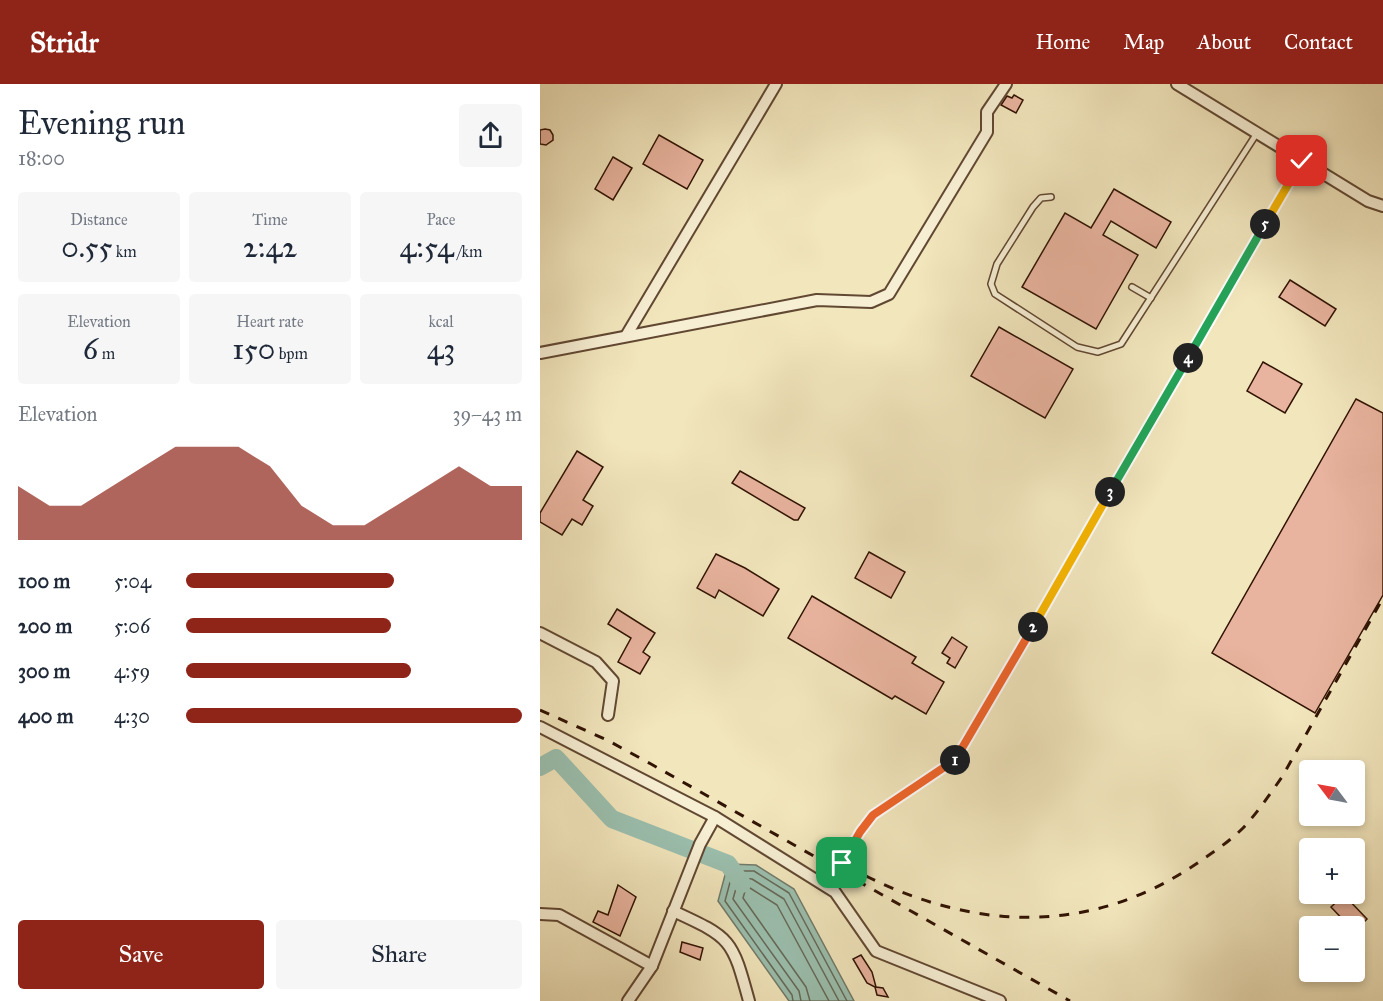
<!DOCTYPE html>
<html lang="en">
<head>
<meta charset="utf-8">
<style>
  body { margin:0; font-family:"IM FELL Great Primer",serif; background:#f6f6f7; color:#1f2937; height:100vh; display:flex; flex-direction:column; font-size:22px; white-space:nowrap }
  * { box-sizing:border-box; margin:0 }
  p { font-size:20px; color:#747a83 }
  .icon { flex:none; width:33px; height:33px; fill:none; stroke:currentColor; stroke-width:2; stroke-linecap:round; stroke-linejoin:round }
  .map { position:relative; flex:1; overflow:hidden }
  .panel { display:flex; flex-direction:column; background:#fff; width:540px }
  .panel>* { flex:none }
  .needle { width:39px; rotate:302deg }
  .buttons { position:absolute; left:759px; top:676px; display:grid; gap:12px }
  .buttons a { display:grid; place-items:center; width:66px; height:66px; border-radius:6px; background:#fff; box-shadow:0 3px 9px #0003; font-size:30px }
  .pin { position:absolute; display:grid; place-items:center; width:51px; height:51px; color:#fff; margin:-26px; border-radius:12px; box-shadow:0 3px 9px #0006 }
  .km { position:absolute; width:30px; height:30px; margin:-15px; border-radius:50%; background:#222; color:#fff; font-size:16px; line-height:30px; text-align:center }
  .round { display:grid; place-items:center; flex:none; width:63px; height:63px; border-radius:6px; background:#f6f6f7 }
  .summary { display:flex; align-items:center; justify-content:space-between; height:102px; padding:0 18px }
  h1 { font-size:33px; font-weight:600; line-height:45px }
  .figures { display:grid; grid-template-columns:repeat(3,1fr); gap:9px; height:102px; padding:6px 18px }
  .figures div { display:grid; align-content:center; border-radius:6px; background:#f6f6f7; text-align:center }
  .figures b { font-size:30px; font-weight:600 }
  .figures small { font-size:16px; font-weight:400 }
  .figures p { font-size:16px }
  .chart { height:168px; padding:12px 18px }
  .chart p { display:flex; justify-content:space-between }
  .chart svg { width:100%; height:108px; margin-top:6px; fill:#8f2418; opacity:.7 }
  .action { display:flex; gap:12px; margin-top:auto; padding:12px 18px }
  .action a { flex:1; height:69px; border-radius:6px; background:#8f2418; color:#fff; font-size:24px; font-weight:600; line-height:69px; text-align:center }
  .action a+a { background:#f6f6f7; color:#1f2937 }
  ul { padding:0 18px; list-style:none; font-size:20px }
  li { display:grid; grid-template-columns:96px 72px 1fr; align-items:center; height:45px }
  li i { height:15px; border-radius:8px; background:#8f2418 }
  header { display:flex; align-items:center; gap:36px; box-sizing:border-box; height:84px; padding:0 30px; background:#8f2418; color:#fff }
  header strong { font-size:28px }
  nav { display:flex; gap:33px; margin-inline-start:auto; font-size:21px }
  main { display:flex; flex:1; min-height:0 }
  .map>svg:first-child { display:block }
  .water { fill:#9bc0af; stroke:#717b6a; stroke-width:1.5 }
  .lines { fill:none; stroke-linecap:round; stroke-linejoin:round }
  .shore { stroke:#666a59; stroke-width:1.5 }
  .river { stroke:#9bc0af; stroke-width:18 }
  .building { fill:#e9b49f; stroke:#311303; stroke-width:1.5 }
  .service-casing { stroke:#614832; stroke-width:8 }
  .minor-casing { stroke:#614832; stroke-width:14 }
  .service { stroke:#f7efd4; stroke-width:5 }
  .minor { stroke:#f7efd4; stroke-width:10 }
  .rail { stroke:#311303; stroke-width:3; stroke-dasharray:10 10; stroke-linecap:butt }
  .split-1-casing { stroke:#fff; stroke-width:12 }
  .split-2-casing { stroke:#fff; stroke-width:12 }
  .split-3-casing { stroke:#fff; stroke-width:12 }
  .split-4-casing { stroke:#fff; stroke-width:12 }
  .split-5-casing { stroke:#fff; stroke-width:12 }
  .split-6-casing { stroke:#fff; stroke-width:12 }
  .split-1 { stroke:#f0652b; stroke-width:8 }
  .split-2 { stroke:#f0652b; stroke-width:8 }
  .split-3 { stroke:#f5b400; stroke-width:8 }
  .split-4 { stroke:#22a559; stroke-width:8 }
  .split-5 { stroke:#22a559; stroke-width:8 }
  .split-6 { stroke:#f5b400; stroke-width:8 }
</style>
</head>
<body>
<header>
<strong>Stridr</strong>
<nav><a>Home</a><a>Map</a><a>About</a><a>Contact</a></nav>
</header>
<main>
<section class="panel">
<div class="summary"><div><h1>Evening run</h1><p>18:00</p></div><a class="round"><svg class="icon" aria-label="share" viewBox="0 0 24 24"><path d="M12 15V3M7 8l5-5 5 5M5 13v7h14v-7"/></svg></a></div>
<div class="figures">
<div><p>Distance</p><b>0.55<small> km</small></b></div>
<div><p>Time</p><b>2:42</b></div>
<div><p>Pace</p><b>4:54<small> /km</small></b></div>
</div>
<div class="figures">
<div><p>Elevation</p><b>6<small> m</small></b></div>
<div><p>Heart rate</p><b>150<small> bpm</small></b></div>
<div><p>kcal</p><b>43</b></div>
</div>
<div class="chart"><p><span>Elevation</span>39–43 m</p>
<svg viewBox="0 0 160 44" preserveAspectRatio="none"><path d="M0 44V22L10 30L20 30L30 22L40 14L50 6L60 6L70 6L80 14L90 30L100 38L110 38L120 30L130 22L140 14L150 22L160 22V44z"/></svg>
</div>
<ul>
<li><b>100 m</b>5:04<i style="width:62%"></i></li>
<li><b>200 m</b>5:06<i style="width:61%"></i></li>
<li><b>300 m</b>4:59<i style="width:67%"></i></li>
<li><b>400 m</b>4:30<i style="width:100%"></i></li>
</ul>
<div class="action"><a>Save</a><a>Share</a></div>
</section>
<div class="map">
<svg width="843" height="917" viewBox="0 0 843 917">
  <rect width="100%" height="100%" fill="#f2e6bd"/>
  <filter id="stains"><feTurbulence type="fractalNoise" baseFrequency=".00333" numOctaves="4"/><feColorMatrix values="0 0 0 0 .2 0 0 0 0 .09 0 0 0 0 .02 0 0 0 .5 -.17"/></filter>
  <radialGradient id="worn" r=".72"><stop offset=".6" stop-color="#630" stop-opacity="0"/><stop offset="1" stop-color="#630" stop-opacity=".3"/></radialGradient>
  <path class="water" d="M 188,780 L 216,781 L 254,805 L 314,917 L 249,917 L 178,817 Z"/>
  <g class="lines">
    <g class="shore">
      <path d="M 253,917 L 252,911 L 185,817 L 193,787 L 214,787 L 249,809 L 307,917"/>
      <path d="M 261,917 L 259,907 L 193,815 L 199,794 L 212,795 L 244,815 L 299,917"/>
      <path d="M 270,917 L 266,903 L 203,814 L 206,804 L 210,804 L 237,821 L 289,917"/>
    </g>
    <path class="river" d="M 0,683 L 16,674 L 72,735 L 188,780 L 202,800"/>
  </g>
  <g class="building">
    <path d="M 474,11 L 483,16 L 476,29 L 461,21 L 467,12 L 472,14 Z"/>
    <path d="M 5,45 L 10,46 L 13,51 L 13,56 L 6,61 L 0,60 L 0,46 Z"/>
    <path d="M 119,51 L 163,76 L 147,105 L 103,80 Z"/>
    <path d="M 73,73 L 92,84 L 73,116 L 55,105 Z"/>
    <path d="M 574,105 L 631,138 L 616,164 L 571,137 L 563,151 L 598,171 L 556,245 L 482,203 L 525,129 L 551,144 Z"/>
    <path d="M 750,196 L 796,225 L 785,242 L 739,213 Z"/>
    <path d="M 459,243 L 533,285 L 505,334 L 431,292 Z"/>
    <path d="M 723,278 L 762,300 L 745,329 L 707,307 Z"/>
    <path d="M 816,315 L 843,329 L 843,511 L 775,629 L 672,569 Z"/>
    <path d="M 37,367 L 63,383 L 43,416 L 53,422 L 42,441 L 32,435 L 22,451 L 0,438 L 0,429 Z"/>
    <path d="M 200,387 L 265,424 L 258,436 L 254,436 L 192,399 Z"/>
    <path d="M 329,468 L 365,488 L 351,514 L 315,494 Z"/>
    <path d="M 176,470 L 205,484 L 239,505 L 223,532 L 179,506 L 175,514 L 157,504 Z"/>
    <path d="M 272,512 L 376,573 L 372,579 L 404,598 L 386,630 L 355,612 L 352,615 L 248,554 Z"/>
    <path d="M 77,525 L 115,549 L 103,568 L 110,573 L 100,590 L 78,578 L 91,554 L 68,540 Z"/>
    <path d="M 412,553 L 427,563 L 415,584 L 407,579 L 410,574 L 402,569 Z"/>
    <path d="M 78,801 L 96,813 L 80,852 L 53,838 L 58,827 L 68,831 Z"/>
    <path d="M 804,811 L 827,835 L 819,843 L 810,843 L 791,823 Z"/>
    <path d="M 142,858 L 163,864 L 160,876 L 140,868 Z"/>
    <path d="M 321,871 L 332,888 L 336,903 L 343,904 L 348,913 L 337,911 L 335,903 L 327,899 L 313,875 Z"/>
  </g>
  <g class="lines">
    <g class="service-casing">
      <g id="service">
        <path d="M 511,113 L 501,114 L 493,123 L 457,180 L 451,200 L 455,210 L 537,263 L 558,268 L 581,260 L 717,49"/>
        <path d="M 592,203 L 611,214"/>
        <path d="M 295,807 L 302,779 L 320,748 L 333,731 L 407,683 L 418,671 L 762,77"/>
      </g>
    </g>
    <g class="minor-casing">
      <g id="minor">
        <path d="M 637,0 L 828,117 L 843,122"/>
        <path d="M 86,252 L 236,0"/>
        <path d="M 0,269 L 277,216 L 331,218 L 349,210 L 447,48 L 447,28 L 466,0"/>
        <path d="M 0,549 L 56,578 L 73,597 L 68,631"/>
        <path d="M 0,643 L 175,733 L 295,808 L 336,867 L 460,917"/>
        <path d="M 133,827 C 192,854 192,855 209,917"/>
        <path d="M 0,830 L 19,831 L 112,882"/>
        <path d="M 88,917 L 112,882 L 160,760 L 175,733"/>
      </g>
    </g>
    <use href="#service" class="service"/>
    <use href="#minor" class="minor"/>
    <g class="rail">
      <path d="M 0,626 L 67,656 L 111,680 L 530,917"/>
      <path d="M 326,792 C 436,847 551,851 656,780 C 672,769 689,758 703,744 C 718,728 730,710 742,693 L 843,514"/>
    </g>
  </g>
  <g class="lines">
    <g class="split-1-casing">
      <path id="split-1" d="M 302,779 L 320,748 L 333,731 L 415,676"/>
    </g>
    <g class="split-2-casing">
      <path id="split-2" d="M 415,676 L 493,543"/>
    </g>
    <g class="split-3-casing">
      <path id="split-3" d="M 493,543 L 570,408"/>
    </g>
    <g class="split-4-casing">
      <path id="split-4" d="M 570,408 L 648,274"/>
    </g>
    <g class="split-5-casing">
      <path id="split-5" d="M 648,274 L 725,140"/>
    </g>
    <g class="split-6-casing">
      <path id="split-6" d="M 725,140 L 762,77"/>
    </g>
    <use href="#split-1" class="split-1"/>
    <use href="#split-2" class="split-2"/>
    <use href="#split-3" class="split-3"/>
    <use href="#split-4" class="split-4"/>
    <use href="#split-5" class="split-5"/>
    <use href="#split-6" class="split-6"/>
  </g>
  <rect width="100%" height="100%" filter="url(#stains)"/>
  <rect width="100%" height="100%" fill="url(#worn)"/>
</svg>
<div class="buttons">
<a><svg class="needle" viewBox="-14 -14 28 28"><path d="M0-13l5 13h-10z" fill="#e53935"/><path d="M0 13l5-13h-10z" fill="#747a83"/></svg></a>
<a>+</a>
<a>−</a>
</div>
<div class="pin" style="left:302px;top:779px;background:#1e9e55"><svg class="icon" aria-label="arrive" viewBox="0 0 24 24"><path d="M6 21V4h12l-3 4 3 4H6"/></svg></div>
<div class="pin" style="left:762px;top:77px;background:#d93025"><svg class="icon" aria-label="check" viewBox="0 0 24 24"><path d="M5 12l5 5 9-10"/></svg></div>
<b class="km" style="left:415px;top:676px">1</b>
<b class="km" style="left:493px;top:543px">2</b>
<b class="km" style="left:570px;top:408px">3</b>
<b class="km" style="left:648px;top:274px">4</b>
<b class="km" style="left:725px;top:140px">5</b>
</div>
</main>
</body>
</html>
